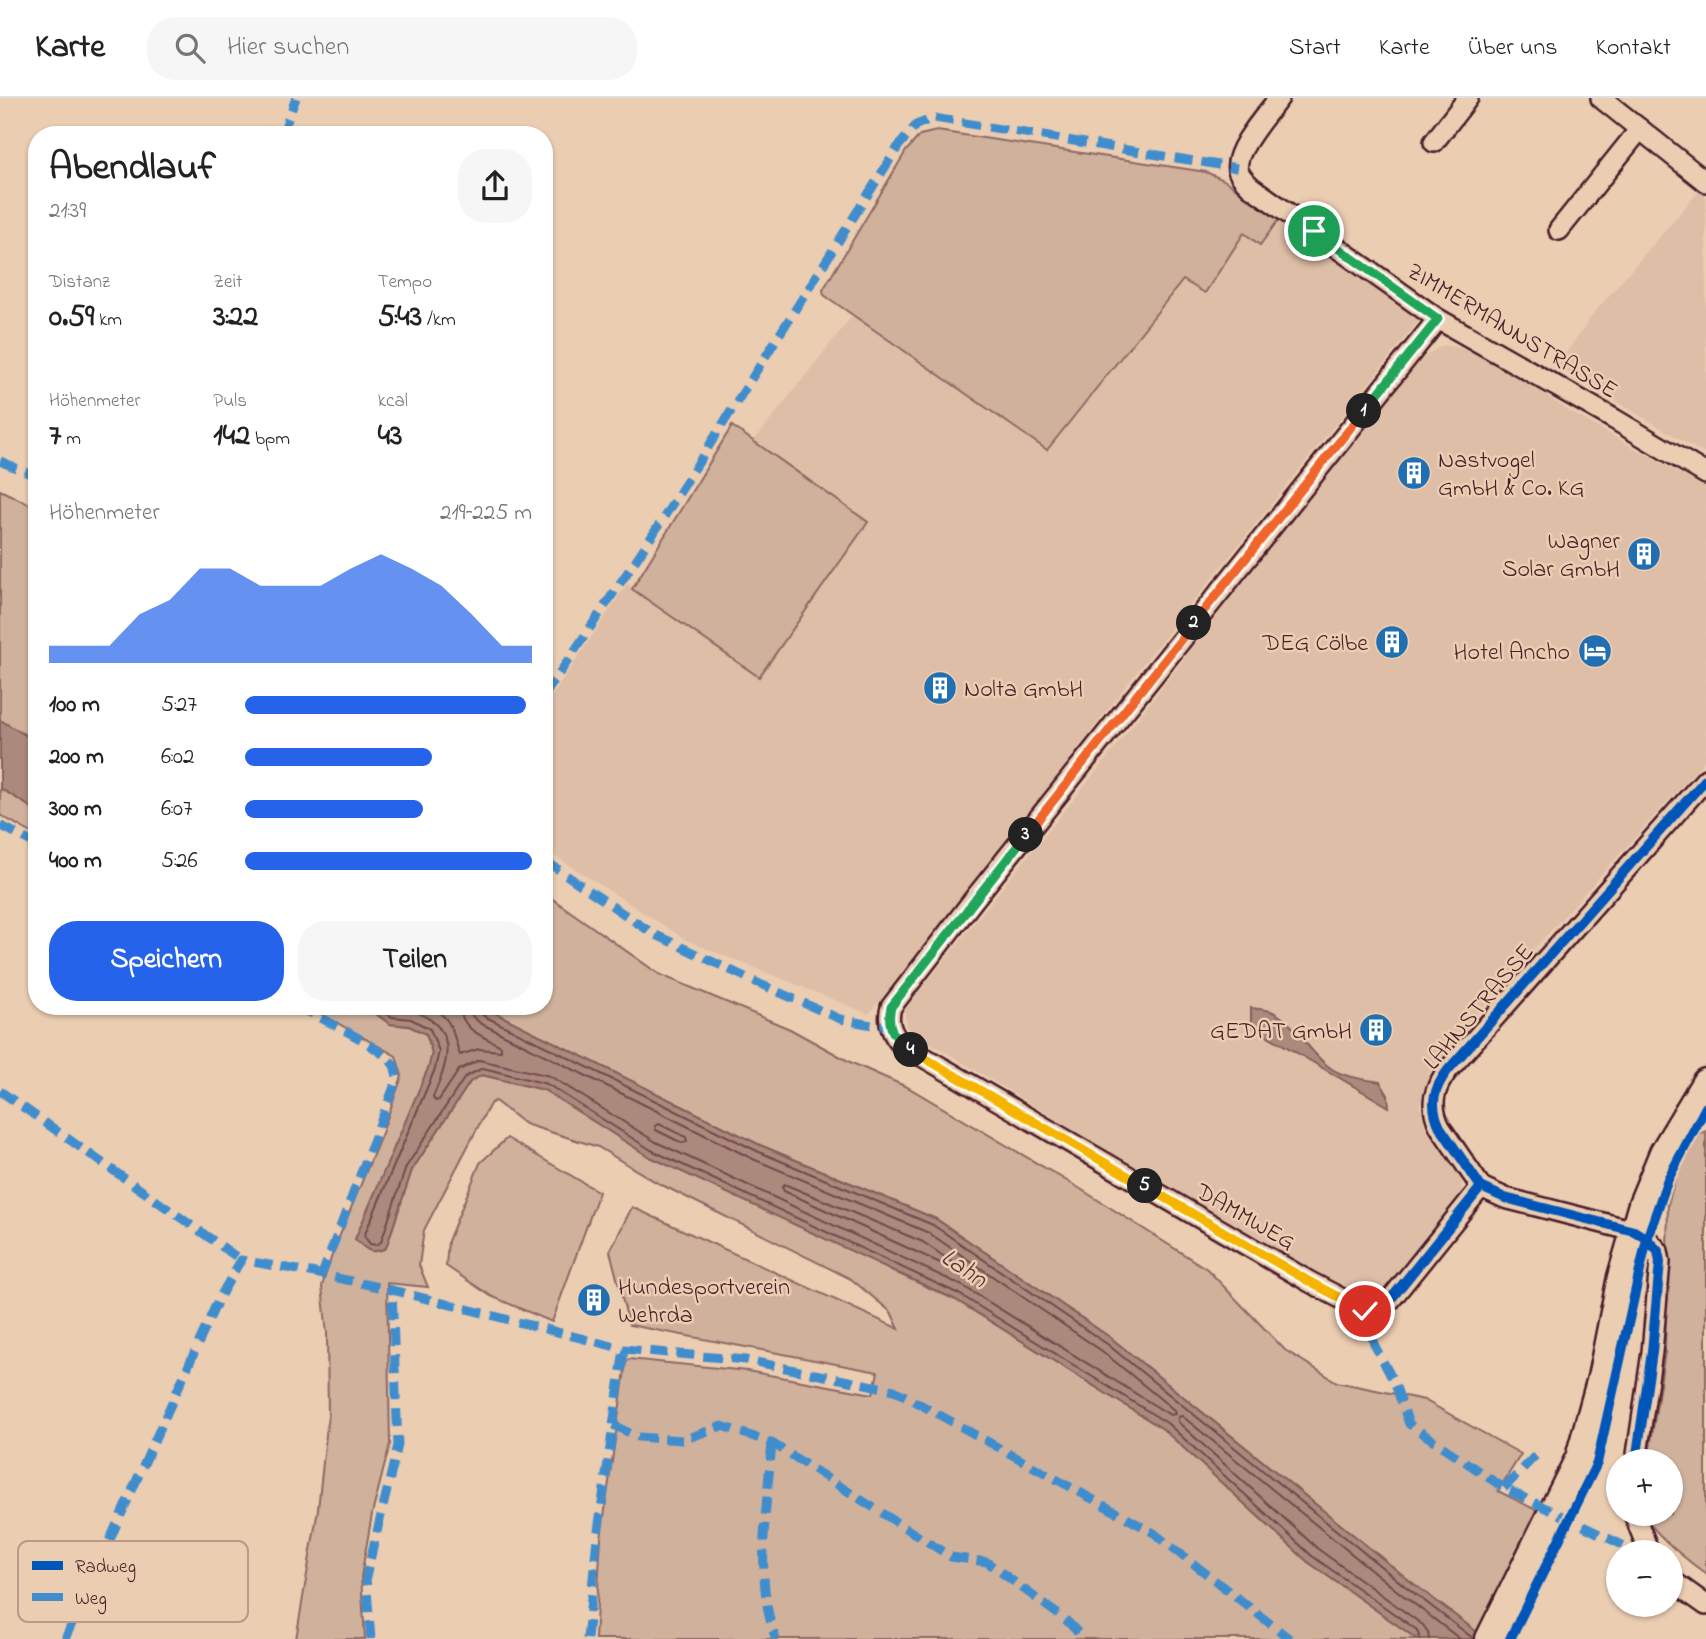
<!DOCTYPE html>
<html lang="de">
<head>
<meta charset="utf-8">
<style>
  body { margin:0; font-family:"Indie Flower",sans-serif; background:#f6f6f6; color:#222; height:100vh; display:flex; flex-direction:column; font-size:26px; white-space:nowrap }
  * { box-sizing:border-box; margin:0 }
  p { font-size:23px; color:#767676 }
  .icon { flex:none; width:38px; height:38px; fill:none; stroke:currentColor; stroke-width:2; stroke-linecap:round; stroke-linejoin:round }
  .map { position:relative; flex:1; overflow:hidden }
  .details { position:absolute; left:28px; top:28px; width:525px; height:889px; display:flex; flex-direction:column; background:#fff; border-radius:28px; box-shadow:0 2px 5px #0004 }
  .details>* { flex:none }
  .controls { position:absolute; left:1606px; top:1351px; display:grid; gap:14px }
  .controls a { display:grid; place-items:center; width:77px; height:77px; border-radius:50%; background:#fff; box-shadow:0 2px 5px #0004; font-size:35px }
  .pin { position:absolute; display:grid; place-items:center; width:60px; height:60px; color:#fff; margin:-30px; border:4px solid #fff; border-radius:50%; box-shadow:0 2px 7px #0007 }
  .km { position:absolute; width:35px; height:35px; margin:-18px; border-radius:50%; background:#222; color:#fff; font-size:19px; line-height:35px; text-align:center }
  .round { display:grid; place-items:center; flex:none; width:74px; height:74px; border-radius:28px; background:#f6f6f6 }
  .overview { display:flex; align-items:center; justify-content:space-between; height:119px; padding:0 21px }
  h1 { font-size:38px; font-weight:700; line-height:52px }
  .figures { display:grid; grid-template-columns:repeat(3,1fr); gap:10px; height:119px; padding:7px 21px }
  .figures div { display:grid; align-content:center }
  .figures b { font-size:30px; font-weight:700 }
  .figures small { font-size:19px; font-weight:400 }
  .figures p { font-size:19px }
  .chart { height:196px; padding:14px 21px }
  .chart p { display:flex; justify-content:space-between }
  .chart svg { width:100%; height:126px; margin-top:7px; fill:#2563eb; opacity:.7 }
  .action { display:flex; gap:14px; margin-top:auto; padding:14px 21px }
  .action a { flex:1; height:80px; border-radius:28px; background:#2563eb; color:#fff; font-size:28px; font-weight:700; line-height:80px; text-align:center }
  .action a+a { background:#f6f6f6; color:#222 }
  ul { padding:0 21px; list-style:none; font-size:23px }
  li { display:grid; grid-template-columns:112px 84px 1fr; align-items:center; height:52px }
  li i { height:18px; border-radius:9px; background:#2563eb }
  header { display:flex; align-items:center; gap:42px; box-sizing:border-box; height:98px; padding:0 35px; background:#fff; border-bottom:2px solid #e0e0e0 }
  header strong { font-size:33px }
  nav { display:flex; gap:38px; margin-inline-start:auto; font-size:24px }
  .search { width:490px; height:63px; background:#f6f6f6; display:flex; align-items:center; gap:18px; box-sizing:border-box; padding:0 24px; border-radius:28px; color:#767676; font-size:26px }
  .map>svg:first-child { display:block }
  .built { fill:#debea7 }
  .green { fill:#d0b19c; stroke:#8d6864; stroke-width:2 }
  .water { fill:#ac897d; stroke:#855f5c; stroke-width:2 }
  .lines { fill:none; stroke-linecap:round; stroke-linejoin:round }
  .shore { stroke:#71494c; stroke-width:2 }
  .minor-casing { stroke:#4a1f2b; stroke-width:24 }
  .secondary-casing { stroke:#4a1f2b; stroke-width:33 }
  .minor { stroke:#ebcdb2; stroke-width:19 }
  .secondary { stroke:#ebcdb2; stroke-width:28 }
  .quiet { stroke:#418dcd; stroke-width:9; stroke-dasharray:18 9; stroke-linecap:butt }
  .cycleway-casing { stroke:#ebcdb2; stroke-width:15 }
  .cycleway { stroke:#0057b8; stroke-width:10 }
  .split-1-casing { stroke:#fff; stroke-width:14 }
  .split-2-casing { stroke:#fff; stroke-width:14 }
  .split-3-casing { stroke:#fff; stroke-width:14 }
  .split-4-casing { stroke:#fff; stroke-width:14 }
  .split-5-casing { stroke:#fff; stroke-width:14 }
  .split-6-casing { stroke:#fff; stroke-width:14 }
  .split-1 { stroke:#22a559; stroke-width:9 }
  .split-2 { stroke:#f0652b; stroke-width:9 }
  .split-3 { stroke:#f0652b; stroke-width:9 }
  .split-4 { stroke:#22a559; stroke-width:9 }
  .split-5 { stroke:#f5b400; stroke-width:9 }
  .split-6 { stroke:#f5b400; stroke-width:9 }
  .labels { text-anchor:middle; stroke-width:5; stroke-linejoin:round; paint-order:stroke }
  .street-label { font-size:24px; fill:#4a1f2b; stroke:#ebcdb2 }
  .poi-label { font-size:24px; fill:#4a1f2b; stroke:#ebcdb2; text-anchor:end }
  .water-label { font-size:26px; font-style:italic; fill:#5e343b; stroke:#ebcdb2 }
  .key { fill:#ebcdb2; stroke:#bb998a; stroke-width:2 }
  .key-label { font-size:19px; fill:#4a1f2b }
</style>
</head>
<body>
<header>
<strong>Karte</strong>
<div class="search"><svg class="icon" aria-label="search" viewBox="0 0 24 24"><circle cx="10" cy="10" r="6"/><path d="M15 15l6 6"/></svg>Hier suchen</div>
<nav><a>Start</a><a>Karte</a><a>Über uns</a><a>Kontakt</a></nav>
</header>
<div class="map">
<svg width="1706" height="1541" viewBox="0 0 1706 1541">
  <rect width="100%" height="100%" fill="#ebcdb2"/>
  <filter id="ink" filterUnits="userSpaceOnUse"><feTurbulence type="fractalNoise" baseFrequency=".0143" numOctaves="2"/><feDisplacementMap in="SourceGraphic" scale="14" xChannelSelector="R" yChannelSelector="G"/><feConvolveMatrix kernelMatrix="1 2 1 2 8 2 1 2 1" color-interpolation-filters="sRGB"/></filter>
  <g filter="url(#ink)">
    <g class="built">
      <path d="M 1699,93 L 1706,99 L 1706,357 L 1557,268 L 1594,215 Z"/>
      <path d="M 1279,121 L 1421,220 L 1132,580 L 1002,749 L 869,916 L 688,843 L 544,751 L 544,610 L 627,486 L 759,579 L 868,425 L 754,343 L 853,217 L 1047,352 L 1183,182 L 1205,194 L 1244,135 L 1260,147 Z"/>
      <path d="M 1443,247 L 1480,253 L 1569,313 L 1706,390 L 1706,661 L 1505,883 L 1431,970 L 1420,1006 L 1422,1018 L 1427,1033 L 1462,1078 L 1461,1099 L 1383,1198 L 1370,1203 L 1357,1203 L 1314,1180 L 908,931 L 904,912 L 1118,646 L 1411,267 Z"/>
    </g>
    <g class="green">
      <path d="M 937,33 L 1206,74 L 1224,82 L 1279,121 L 1260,147 L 1244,135 L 1205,195 L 1183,182 L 1047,352 L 824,197 L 823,192 L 906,53 L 920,37 Z"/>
      <path d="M 732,328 L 868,424 L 759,579 L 632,491 Z"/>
      <path d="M 0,392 L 37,410 L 37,644 L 0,622 Z"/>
      <path d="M 0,690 L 37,713 L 37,738 L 0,717 Z"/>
      <path d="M 544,795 L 659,876 L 790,931 L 850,964 L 909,990 L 1079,1090 L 1207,1171 L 1285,1252 L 1337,1284 L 1424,1302 L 1521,1356 L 1498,1393 L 1536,1412 L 1478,1535 L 1410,1483 L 1111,1240 L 936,1121 L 760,1047 L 481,908 L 544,908 Z"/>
      <path d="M 307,908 L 365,908 L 390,926 L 409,928 L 426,936 L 432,955 L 386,1150 L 412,1072 L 470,984 L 482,977 L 544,992 L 899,1176 L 956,1202 L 1163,1331 L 1308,1464 L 1417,1541 L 595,1541 L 601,1440 L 626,1265 L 629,1261 L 747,1273 L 873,1296 L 878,1274 L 629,1227 L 610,1153 L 632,1109 L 899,1231 L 891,1214 L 851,1181 L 656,1084 L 598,1049 L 525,1026 L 495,1003 L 490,1006 L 424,1132 L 419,1167 L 428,1189 L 387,1185 L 390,1346 L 372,1416 L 361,1479 L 365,1541 L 296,1541 L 318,1411 L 328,1318 L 327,1236 L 322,1188 L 333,1154 L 382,1035 L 402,978 L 396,958 Z"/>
      <path d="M 1706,1033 L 1706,1476 C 1687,1462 1654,1437 1644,1416 L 1671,1416 L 1671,1363 L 1648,1363 L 1665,1254 L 1668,1106 L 1678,1072 L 1697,1037 Z"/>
      <path d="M 507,1040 L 599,1094 L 552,1224 L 491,1198 L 446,1168 L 448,1143 L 480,1065 Z"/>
    </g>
    <g class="water">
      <path d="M 0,622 L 37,644 L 37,713 L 0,690 Z"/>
      <path d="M 365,908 L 481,908 L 760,1047 L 936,1121 L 1111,1240 L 1410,1483 L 1486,1541 L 1417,1541 L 1308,1464 L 1163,1331 L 956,1202 L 648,1058 L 544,992 L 482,977 L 470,984 L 412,1072 L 386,1150 C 371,1157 366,1152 355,1141 L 429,968 L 432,955 L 426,936 L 409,928 L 390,926 Z"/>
      <path d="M 1251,910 C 1258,911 1267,911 1273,914 C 1298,927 1309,956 1332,971 C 1346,980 1365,981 1380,984 L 1388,997 L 1389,1009 L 1251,928 Z"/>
    </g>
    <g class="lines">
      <g class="shore">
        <path d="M 377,908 L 392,919 L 411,921 L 430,931 L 439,953 L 435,971 L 364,1138 L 370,1146 L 376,1147 L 381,1144 L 406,1069 L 465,979 L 483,970 L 547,986 L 651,1052 L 959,1196 L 1167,1325 L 1312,1458 L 1417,1532 L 1420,1541"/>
        <path d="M 392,908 C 401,913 410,911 419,915 C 460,934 447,966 433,999 L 435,1003 L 439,1002 L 459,972 L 479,962 L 550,978 L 656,1044 L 963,1188 L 1170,1317 L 1175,1316 L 1174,1312 L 1102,1253 L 929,1135 L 753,1061 L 480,925 L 472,918 L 471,908"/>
        <path d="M 429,908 C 453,920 452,934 460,957 L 479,951 L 501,953 L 501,948 C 482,938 461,932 460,908"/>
        <path d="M 480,908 L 480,914 L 484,918 L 757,1053 L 933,1127 L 1107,1246 L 1405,1488 L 1474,1541"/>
        <path d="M 659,1026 L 686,1039 L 687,1044 L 682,1045 L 656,1032 L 655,1028 Z"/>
        <path d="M 784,1086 L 923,1144 L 952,1164 L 953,1168 L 949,1169 L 784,1093 L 782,1089 Z"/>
        <path d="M 1429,1541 L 1428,1534 L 1423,1527 L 1318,1451 L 1178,1324 L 1178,1319 L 1182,1318 L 1400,1495 L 1460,1541"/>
      </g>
      <g class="minor-casing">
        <g id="minor">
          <path d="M 1279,0 C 1268,15 1233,53 1238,72 C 1240,79 1246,84 1251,89 L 1438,221 L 1614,321 L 1706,376"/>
          <path d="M 1601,0 L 1706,84"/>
          <path d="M 1434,44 L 1468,0"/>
          <path d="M 1559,132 L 1640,31"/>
          <path d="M 1438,221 L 975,800 L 891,909 C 887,924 891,935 901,946 L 1310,1184 L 1365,1213 L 1375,1212 L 1391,1201 L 1481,1089"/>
          <path d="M 1636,1363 L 1652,1254 L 1660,1164 L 1658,1153 L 1647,1141 L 1634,1133 L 1505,1100 L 1481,1089 L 1440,1029 C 1429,1007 1434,990 1448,972 L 1706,681"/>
          <path d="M 1634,1416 L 1649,1454"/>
          <path d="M 1671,1482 L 1706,1507"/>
        </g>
      </g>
      <g class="secondary-casing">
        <path id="secondary" d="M 1490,1541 L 1580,1360 L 1602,1280 L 1622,1179 L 1643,1106 L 1664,1055 L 1706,985"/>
      </g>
      <use href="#minor" class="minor"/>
      <use href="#secondary" class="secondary"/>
      <g class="quiet">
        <path d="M 282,37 L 296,0"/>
        <path d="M 0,363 L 37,379"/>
        <path d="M 544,598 L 652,438 L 898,49 L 916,27 L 934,20 L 1237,70"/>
        <path d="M 0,727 L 37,747"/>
        <path d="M 544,762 L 652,835 L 760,886 L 840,921 L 872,927 L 890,927"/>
        <path d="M 297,908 C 322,921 377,946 393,966 C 396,970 396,975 397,981 L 322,1176"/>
        <path d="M 0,993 L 241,1162"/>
        <path d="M 1365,1213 L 1374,1246 L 1395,1286 L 1409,1326 L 1504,1390 L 1637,1454"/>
        <path d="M 613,1327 L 638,1339 L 682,1342 L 722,1328 L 772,1345 L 951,1459 L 987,1464 L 1067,1523 L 1084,1541"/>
        <path d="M 772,1345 C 767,1404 754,1485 776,1541"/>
        <path d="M 1504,1390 L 1537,1356"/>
        <path d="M 65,1541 L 218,1202 L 241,1162 L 310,1174 L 392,1192 L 624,1251 L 746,1262 L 894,1292 L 1154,1435 L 1290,1541"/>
        <path d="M 371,1541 L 366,1479 L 398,1347 L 392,1192"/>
        <path d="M 587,1541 L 597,1440 L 624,1251"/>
      </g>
      <g class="cycleway-casing">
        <g id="cycleway">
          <path d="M 1438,221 L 975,800 L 891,909 C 887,924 891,935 901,946 L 1310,1184 L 1365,1213 L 1375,1212 L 1391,1201 L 1481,1089"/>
          <path d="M 1636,1363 L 1652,1254 L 1660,1164 L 1658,1153 L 1647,1141 L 1634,1133 L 1505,1100 L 1481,1089 L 1440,1029 C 1429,1007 1434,990 1448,972 L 1706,681"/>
          <path d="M 1510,1541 L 1597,1365 L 1647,1141 L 1668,1081 L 1706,1009"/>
        </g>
      </g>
      <use href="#cycleway" class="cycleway"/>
    </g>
  </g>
  <g class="lines" filter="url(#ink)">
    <g class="split-1-casing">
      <path id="split-1" d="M 1314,133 L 1438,221 L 1364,313"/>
    </g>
    <g class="split-2-casing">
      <path id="split-2" d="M 1194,525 L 1364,313"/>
    </g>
    <g class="split-3-casing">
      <path id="split-3" d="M 1026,737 L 1194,525"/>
    </g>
    <g class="split-4-casing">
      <path id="split-4" d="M 911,952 C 894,942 886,929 891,909 L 1026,737"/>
    </g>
    <g class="split-5-casing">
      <path id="split-5" d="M 911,952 L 1145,1088"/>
    </g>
    <g class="split-6-casing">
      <path id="split-6" d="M 1145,1088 L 1310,1184 L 1365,1213"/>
    </g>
    <use href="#split-1" class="split-1"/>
    <use href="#split-2" class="split-2"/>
    <use href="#split-3" class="split-3"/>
    <use href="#split-4" class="split-4"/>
    <use href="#split-5" class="split-5"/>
    <use href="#split-6" class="split-6"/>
  </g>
  <defs>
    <g id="building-disc" transform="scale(1.75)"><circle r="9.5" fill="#1f6fb2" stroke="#ebcdb2"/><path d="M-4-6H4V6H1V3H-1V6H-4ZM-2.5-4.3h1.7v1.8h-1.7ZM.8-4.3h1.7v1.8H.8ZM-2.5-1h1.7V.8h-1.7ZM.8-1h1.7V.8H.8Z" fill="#fff"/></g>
    <g id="hotel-disc" transform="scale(1.75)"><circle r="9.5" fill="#1f6fb2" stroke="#ebcdb2"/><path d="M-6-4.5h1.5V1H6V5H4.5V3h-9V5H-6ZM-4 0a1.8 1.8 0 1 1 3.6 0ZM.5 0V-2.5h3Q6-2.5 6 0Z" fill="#fff"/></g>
  </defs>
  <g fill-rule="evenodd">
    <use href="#building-disc" x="1414" y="375"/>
    <use href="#building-disc" x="1644" y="456"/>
    <use href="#building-disc" x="1392" y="544"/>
    <use href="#hotel-disc" x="1595" y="553"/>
    <use href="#building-disc" x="940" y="590"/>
    <use href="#building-disc" x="1376" y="932"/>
    <use href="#building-disc" x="594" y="1202"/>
  </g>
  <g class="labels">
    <g class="street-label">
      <text transform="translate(1513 232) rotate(31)" y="8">ZIMMERMANNSTRASSE</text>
      <text transform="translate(1478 908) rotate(-50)" y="8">LAHNSTRASSE</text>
      <text transform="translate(1246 1118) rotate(30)" y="8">DAMMWEG</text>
    </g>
    <g class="poi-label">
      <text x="1438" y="369" text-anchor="start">Nastvogel<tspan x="1438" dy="28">GmbH &amp; Co. KG</tspan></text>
      <text x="1620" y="450">Wagner<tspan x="1620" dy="28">Solar GmbH</tspan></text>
      <text x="1368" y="552">DEG Cölbe</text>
      <text x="1570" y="561">Hotel Ancho</text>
      <text x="964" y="598" text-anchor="start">Nolta GmbH</text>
      <text x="1352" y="940">GEDAT GmbH</text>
      <text x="618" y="1196" text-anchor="start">Hundesportverein<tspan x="618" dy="28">Wehrda</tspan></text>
    </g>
    <g class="water-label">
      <text transform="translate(965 1169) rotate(34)" y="9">Lahn</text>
    </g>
  </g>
  <rect x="18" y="1443" width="230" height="81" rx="10" class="key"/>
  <rect x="32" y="1463" width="31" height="9" fill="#0057b8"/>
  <rect x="32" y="1495" width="31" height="8" fill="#418dcd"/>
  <g class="key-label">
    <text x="75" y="1474">Radweg</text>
    <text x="75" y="1506">Weg</text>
  </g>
</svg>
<div class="controls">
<a>+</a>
<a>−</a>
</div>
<div class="pin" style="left:1314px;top:133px;background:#1e9e55"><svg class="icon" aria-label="arrive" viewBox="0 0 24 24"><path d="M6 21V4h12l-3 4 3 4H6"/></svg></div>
<div class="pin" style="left:1365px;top:1213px;background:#d93025"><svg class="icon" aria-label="check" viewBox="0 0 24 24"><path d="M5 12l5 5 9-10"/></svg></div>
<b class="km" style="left:1364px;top:313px">1</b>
<b class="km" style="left:1194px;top:525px">2</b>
<b class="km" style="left:1026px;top:737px">3</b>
<b class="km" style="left:911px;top:952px">4</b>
<b class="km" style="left:1145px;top:1088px">5</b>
<section class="details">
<div class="overview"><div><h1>Abendlauf</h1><p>21:39</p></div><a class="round"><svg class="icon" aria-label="share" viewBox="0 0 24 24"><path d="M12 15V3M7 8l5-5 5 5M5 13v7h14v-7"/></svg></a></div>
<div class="figures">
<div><p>Distanz</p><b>0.59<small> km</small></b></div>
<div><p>Zeit</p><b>3:22</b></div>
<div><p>Tempo</p><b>5:43<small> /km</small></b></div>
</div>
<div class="figures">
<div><p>Höhenmeter</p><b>7<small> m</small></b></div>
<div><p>Puls</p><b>142<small> bpm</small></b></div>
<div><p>kcal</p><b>43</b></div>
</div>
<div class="chart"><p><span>Höhenmeter</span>219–225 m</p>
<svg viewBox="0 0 160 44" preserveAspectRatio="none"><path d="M0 44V38L10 38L20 38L30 27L40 22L50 11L60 11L70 17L80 17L90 17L100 11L110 6L120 11L130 17L140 27L150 38L160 38V44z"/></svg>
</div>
<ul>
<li><b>100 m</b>5:27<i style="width:98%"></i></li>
<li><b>200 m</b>6:02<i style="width:65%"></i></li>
<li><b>300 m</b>6:07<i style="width:62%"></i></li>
<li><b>400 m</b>5:26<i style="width:100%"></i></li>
</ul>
<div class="action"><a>Speichern</a><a>Teilen</a></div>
</section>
</div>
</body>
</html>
